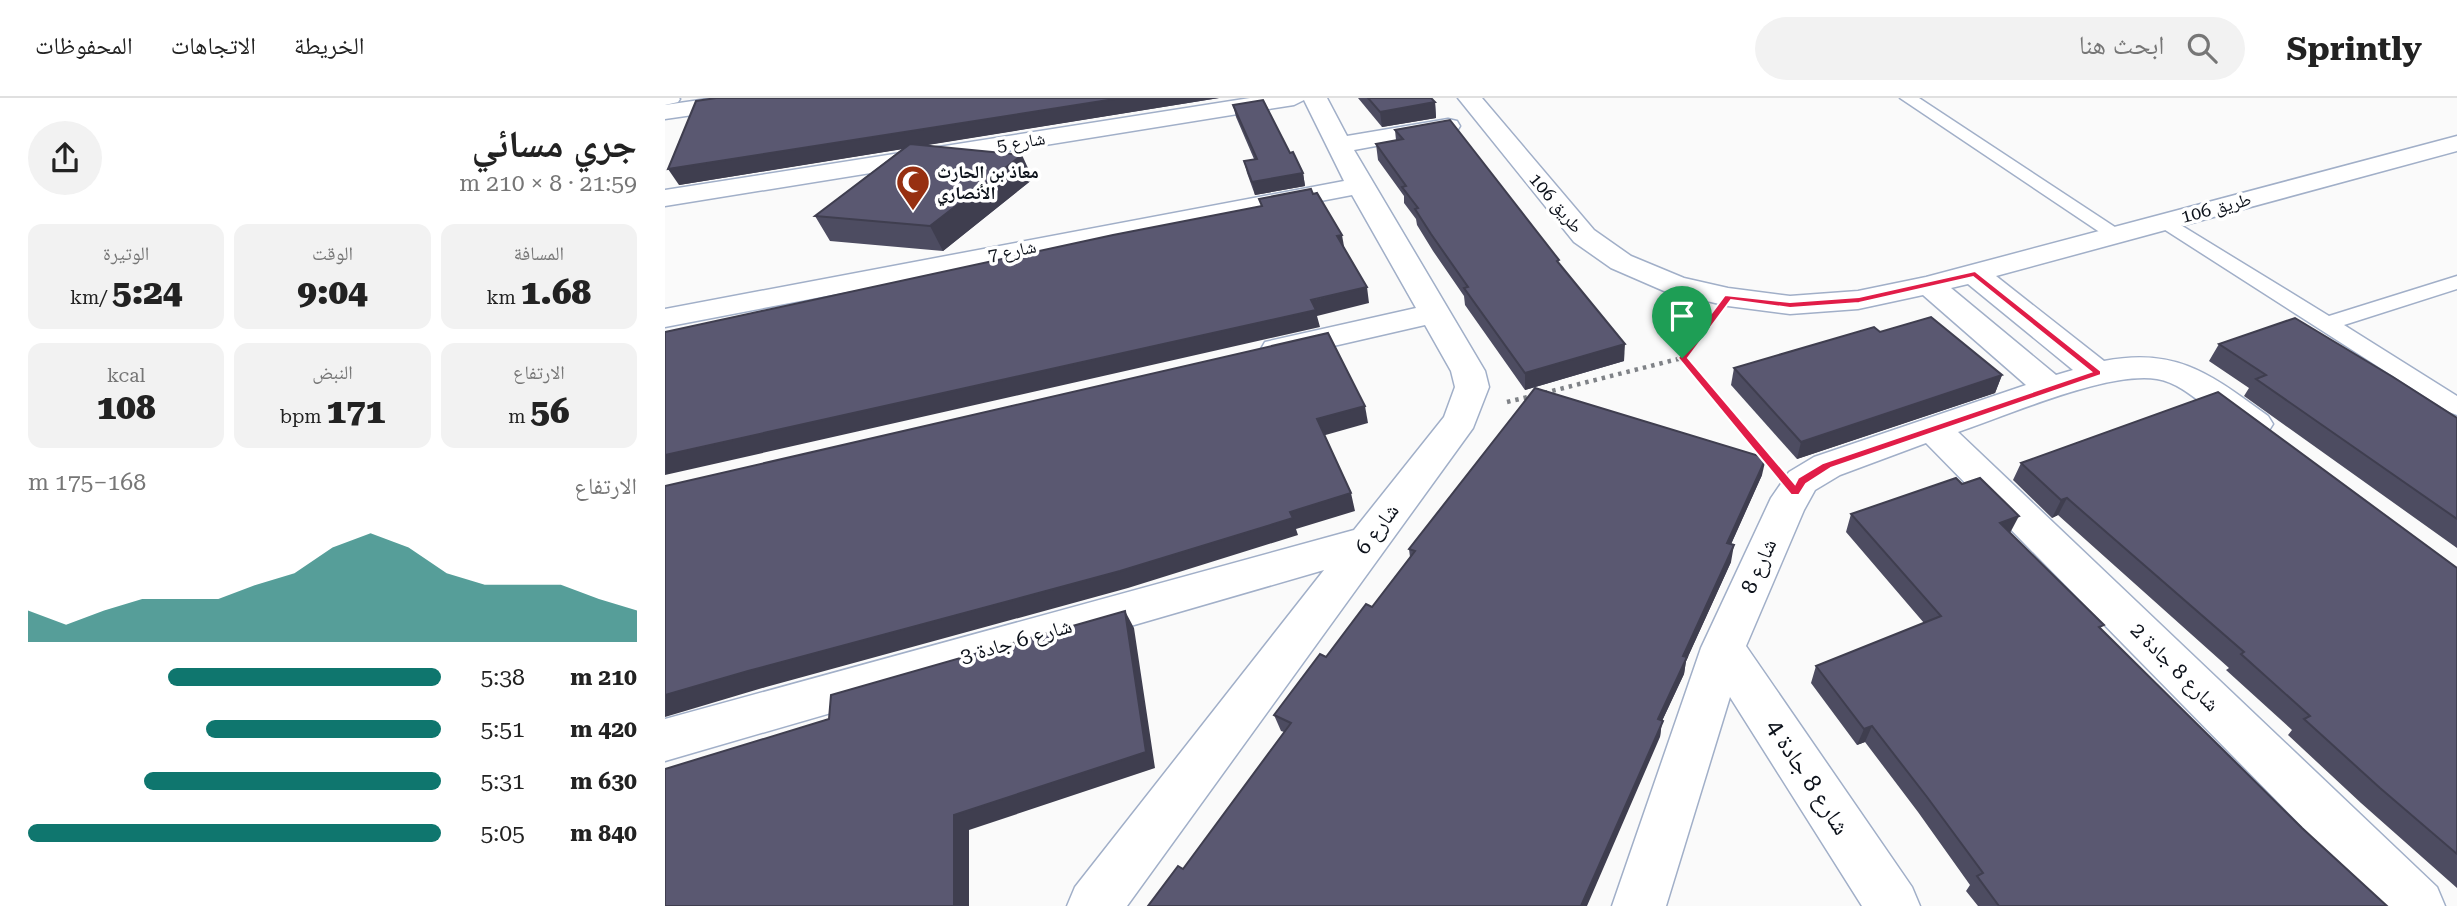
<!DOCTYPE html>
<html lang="ar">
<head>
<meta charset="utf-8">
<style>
  body { margin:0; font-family:"Roboto Serif","Noto Naskh Arabic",serif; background:#f2f2f2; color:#222; direction:rtl; height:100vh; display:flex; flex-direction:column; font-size:26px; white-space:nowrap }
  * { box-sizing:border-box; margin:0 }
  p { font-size:23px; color:#767676 }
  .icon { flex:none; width:38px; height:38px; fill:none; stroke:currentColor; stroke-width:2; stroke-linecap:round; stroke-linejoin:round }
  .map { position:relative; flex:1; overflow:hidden; direction:ltr }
  .side { display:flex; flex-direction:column; background:#fff; width:665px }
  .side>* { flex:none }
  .pin { position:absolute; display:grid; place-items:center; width:60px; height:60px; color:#fff; margin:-72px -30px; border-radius:50% 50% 50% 0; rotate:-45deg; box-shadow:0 0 7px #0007 }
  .pin .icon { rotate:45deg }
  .round { display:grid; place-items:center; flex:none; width:74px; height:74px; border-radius:37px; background:#f2f2f2 }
  .head { display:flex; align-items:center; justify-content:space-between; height:119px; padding:0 28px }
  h1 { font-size:38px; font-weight:800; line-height:52px }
  .figures { display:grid; grid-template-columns:repeat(3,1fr); gap:10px; height:119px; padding:7px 28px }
  .figures div { display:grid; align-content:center; border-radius:14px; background:#f2f2f2; text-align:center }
  .figures b { font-size:35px; font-weight:800 }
  .figures small { font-size:19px; font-weight:400 }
  .figures p { font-size:19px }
  .chart { height:196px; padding:14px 28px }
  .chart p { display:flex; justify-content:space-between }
  .chart svg { width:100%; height:126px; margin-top:7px; fill:#0f766e; opacity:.7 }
  ul { padding:0 28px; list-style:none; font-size:23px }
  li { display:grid; grid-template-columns:112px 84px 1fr; align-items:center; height:52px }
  li i { height:18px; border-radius:9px; background:#0f766e }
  header { display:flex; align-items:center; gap:42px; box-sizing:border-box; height:98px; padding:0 35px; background:#fff; border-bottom:2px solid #e0e0e0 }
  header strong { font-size:33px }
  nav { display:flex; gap:38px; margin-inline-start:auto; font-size:24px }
  .search { width:490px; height:63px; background:#f2f2f2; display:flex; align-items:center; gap:18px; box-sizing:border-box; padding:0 24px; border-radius:38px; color:#767676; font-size:26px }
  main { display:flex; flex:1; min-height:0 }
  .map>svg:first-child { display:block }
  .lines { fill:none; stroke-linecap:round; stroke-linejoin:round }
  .lane-casing { stroke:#a1afc8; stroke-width:3 }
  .street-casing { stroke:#a1afc8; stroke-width:3 }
  .path { stroke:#7f8287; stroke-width:4.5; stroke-dasharray:3.5 5; stroke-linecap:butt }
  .lane { fill:#fff; fill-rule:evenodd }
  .street { fill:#fff; fill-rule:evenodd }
  .wall { fill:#4d4c61 }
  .shaded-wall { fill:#3f3e4f }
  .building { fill:#5a5871; stroke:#3f3e4f; stroke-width:2 }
  .route { fill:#e11d48; stroke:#fff; stroke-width:2; fill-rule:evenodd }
  .labels { text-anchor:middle; stroke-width:7; stroke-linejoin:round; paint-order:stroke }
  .far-street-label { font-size:18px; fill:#0d121b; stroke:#fff }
  .far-poi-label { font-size:18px; font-weight:bold; fill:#0d121b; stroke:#fff; text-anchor:start }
  .street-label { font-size:21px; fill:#0d121b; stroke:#fff }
  .near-street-label { font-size:24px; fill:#0d121b; stroke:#fff }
</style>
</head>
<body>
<header>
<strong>Sprintly</strong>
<div class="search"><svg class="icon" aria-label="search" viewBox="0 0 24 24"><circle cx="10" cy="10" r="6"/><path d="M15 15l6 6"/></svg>ابحث هنا</div>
<nav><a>الخريطة</a><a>الاتجاهات</a><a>المحفوظات</a></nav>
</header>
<main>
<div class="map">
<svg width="1792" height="808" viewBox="0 0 1792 808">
  <rect width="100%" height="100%" fill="#fafafa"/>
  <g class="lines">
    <g class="lane-casing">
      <g id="lane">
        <path d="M 0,0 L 14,0 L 15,1 L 13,4 L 0,7 Z"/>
        <path d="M 1235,0 L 1254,0 L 1462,137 L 1459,141 L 1445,141 Z"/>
        <path d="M 1501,118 L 1664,218 L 1792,178 L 1792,191 L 1679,227 L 1792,298 L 1792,317 L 1784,314 L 1494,128 L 1492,124 Z"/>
      </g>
    </g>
    <g class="street-casing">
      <g id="street">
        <path d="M 49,0 L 109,0 L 105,5 L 97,7 L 0,21 L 0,7 Z"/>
        <path d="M 585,0 L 662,0 L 682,38 L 783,21 L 792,23 L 795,28 L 792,33 L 689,52 L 820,273 L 824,289 L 808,330 L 462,808 L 402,808 L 410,789 L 659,472 L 0,663 L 0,621 L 689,432 L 779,319 L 790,289 L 786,273 L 760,227 L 612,261 L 600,258 L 596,251 L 600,244 L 751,210 L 687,97 L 0,229 L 0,211 L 679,83 L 639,2 L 629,7 L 0,108 L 0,92 Z"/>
        <path d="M 793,0 L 817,0 L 929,132 L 966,158 L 1019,180 L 1063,190 L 1125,198 L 1193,193 L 1261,179 L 1792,38 L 1792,53 L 1331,178 L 1439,263 C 1513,249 1546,277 1603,318 L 1608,326 L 1603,334 C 1564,345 1532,287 1492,281 C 1443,273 1343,317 1293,334 L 1772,789 L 1780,808 L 1715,808 L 1261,345 L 1175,377 L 1150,392 L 1139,412 L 1081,548 L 1247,789 L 1255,808 L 1197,808 L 1065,599 L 1001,808 L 947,808 L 1036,550 L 1106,400 L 1124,374 L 1149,359 L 1361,287 L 1258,197 L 1193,211 L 1125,216 L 1063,208 L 999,193 L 946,170 L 909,144 ZM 1303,186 L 1408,272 L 1391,277 L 1286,190 Z"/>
      </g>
    </g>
    <g class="path">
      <path d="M 1017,260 L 1105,364"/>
      <path d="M 879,295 L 1017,260 L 1044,225"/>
      <path d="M 842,304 L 867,298"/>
    </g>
    <use href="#lane" class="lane"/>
    <use href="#street" class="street"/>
  </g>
  <g class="wall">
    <path d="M 51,0 L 554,0 L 261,47 L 368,81 L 278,153 L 165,143 L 150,118 L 237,51 L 14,87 Z"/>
    <path d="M 693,0 L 766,0 L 770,4 L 771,20 L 717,29 Z"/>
    <path d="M 568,7 L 625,55 L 638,75 L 640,88 L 590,97 L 582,75 L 579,63 L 589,61 L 571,19 Z"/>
    <path d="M 730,32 L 894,166 L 959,263 L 860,292 L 800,207 L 799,198 L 768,153 L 752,127 L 751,121 L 739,105 L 739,98 L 713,62 L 711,46 L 731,42 Z"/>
    <path d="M 1215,234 L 1337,277 L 1330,295 L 1132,361 L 1066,287 L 1069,270 Z"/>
    <path d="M 1554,246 L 1792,320 L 1792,450 L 1579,298 L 1584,290 L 1544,263 Z"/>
    <path d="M 1356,365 L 1792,470 L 1792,790 L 1696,705 L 1623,637 L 1627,632 L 1561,572 L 1564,570 L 1393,417 L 1387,420 L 1348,382 Z"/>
    <path d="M 1097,377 L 1066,446 L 1066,464 L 1021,563 L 1019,576 L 997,623 L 995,639 L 518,771 L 619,634 L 616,633 L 609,617 L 661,559 L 707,509 L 745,459 L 744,451 Z"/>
    <path d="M 1186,416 L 1345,436 L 1436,531 L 1637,730 L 1722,808 L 1313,808 L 1301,793 L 1305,787 L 1253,714 L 1200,644 L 1192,647 L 1146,585 L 1151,568 L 1259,525 L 1181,434 Z"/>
  </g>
  <g class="shaded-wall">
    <path d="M 456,0 L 554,0 L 14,87 L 3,71 Z"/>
    <path d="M 770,4 L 771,20 L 717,29 L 715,14 Z"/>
    <path d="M 357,57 L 368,81 L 278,153 L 265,128 Z"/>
    <path d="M 638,75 L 640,88 L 590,97 L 587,84 Z"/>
    <path d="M 677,137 L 680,154 L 672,138 Z"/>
    <path d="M 702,189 L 704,205 L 652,218 L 655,229 L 0,377 L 0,357 Z"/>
    <path d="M 960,246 L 959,263 L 860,292 L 860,275 Z"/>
    <path d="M 1337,277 L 1330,295 L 1132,361 L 1136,344 Z"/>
    <path d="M 700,308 L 703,325 L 657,338 L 652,321 Z"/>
    <path d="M 1101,360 L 1097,377 L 1059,462 L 1062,445 Z"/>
    <path d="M 686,395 L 690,413 L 631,431 L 633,437 L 463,490 L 101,589 L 0,619 L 0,597 Z"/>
    <path d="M 1402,400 L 1393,417 L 1387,420 L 1396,402 Z"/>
    <path d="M 1354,418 L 1345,435 L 1335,425 Z"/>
    <path d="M 1069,447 L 1066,464 L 1021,563 L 1019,576 L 997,623 L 995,639 L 922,808 L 916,808 L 1018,558 Z"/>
    <path d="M 460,513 L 469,530 L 490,670 L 304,732 L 304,808 L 289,808 L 289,717 Z"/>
    <path d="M 1207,628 L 1200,644 L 1192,647 L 1199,631 Z"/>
  </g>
  <g class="building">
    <path d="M 51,0 L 456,0 L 3,71 L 31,3 Z"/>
    <path d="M 703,0 L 766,0 L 770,4 L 715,14 Z"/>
    <path d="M 598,2 L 625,55 L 628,54 L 638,75 L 587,84 L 579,63 L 592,61 L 568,7 Z"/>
    <path d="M 785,22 L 894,162 L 892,163 L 960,246 L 860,275 L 799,190 L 803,189 L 766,136 L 750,111 L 753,110 L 737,89 L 741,88 L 711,46 L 738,41 L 730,32 Z"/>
    <path d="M 245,46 L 357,57 L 265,128 L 150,118 Z"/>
    <path d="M 646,91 L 648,96 L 652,95 L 677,137 L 672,138 L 702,189 L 646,202 L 651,212 L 0,357 L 0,234 L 448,137 L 597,108 L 594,101 Z"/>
    <path d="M 1266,219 L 1337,277 L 1136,344 L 1069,270 L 1209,229 L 1215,234 Z"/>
    <path d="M 1630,220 L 1728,279 L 1792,320 L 1792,421 L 1591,281 L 1601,277 L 1554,246 Z"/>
    <path d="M 663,235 L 700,308 L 652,321 L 686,395 L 625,414 L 628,420 L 455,473 L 83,573 L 0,597 L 0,388 Z"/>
    <path d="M 870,290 L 1101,360 L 1062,445 L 1069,447 L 1018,558 L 1022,559 L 993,621 L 998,623 L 916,808 L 483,808 L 513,768 L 518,771 L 626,625 L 609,617 L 655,556 L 661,559 L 701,506 L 707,509 L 750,453 L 744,451 Z"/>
    <path d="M 1553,294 L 1792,470 L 1792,756 L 1715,690 L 1639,621 L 1645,618 L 1576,556 L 1579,554 L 1402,400 L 1396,402 L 1356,365 Z"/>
    <path d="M 1291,380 L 1297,386 L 1315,380 L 1354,418 L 1335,425 L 1439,527 L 1434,529 L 1637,730 L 1722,808 L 1334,808 L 1312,778 L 1318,775 L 1262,699 L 1207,628 L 1199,631 L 1151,568 L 1276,518 L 1186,416 Z"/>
    <path d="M 460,513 L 481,654 L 289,717 L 289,808 L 0,808 L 0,671 L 164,621 L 166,597 Z"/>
  </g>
  <path class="route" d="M 1310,173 L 1436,273 L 1436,277 L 1166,370 L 1141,386 L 1134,397 L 1126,397 L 1013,260 L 1060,197 L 1125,204 L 1194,199 ZM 1308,179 L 1426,274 L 1158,365 L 1133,380 L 1130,386 L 1023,260 L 1066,202 L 1125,210 L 1194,205 Z"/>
  <defs>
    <g id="mosque-pin" transform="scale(1.75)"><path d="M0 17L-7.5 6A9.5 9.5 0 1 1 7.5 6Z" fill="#973011" stroke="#fff"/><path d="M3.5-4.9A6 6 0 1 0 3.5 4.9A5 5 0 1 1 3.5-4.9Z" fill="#fff"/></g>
  </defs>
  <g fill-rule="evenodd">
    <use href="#mosque-pin" x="248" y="84"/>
  </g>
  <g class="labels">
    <g class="far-street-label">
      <text transform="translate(356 44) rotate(-9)" y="6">شارع 5</text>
      <text transform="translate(891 105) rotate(50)" y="6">طريق 106</text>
      <text transform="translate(1551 110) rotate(-15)" y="6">طريق 106</text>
      <text transform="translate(347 153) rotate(-11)" y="6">شارع 7</text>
    </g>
    <g class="far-poi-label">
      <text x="272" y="80">معاذ بن الحارث<tspan x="272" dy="21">الأنصاري</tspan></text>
    </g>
    <g class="street-label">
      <text transform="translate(712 431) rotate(-53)" y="7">شارع 6</text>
      <text transform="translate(1094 468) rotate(-66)" y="7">شارع 8</text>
      <text transform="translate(351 543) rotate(-16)" y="7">شارع 6 جادة 3</text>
      <text transform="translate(1510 569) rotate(45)" y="7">شارع 8 جادة 2</text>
    </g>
    <g class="near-street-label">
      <text transform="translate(1143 679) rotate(57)" y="8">شارع 8 جادة 4</text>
    </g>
  </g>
</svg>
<div class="pin" style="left:1017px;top:260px;background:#1e9e55"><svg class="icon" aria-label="arrive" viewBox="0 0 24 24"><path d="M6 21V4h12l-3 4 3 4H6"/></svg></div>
</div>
<section class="side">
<div class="head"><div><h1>جري مسائي</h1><p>21:59 · 8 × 210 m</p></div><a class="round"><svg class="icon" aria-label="share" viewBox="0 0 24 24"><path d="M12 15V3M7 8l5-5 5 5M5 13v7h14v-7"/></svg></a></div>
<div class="figures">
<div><p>المسافة</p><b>1.68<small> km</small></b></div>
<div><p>الوقت</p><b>9:04</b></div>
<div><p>الوتيرة</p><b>5:24<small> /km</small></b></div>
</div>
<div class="figures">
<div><p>الارتفاع</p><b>56<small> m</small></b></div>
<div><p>النبض</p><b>171<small> bpm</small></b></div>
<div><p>kcal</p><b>108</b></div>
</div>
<div class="chart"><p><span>الارتفاع</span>168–175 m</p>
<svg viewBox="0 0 160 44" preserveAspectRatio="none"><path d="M0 44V33L10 38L20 33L30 29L40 29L50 29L60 24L70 20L80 11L90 6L100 11L110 20L120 24L130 24L140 24L150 29L160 33V44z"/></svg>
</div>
<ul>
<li><b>210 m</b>5:38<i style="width:66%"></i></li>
<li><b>420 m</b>5:51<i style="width:57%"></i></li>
<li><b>630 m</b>5:31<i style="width:72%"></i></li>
<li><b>840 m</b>5:05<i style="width:100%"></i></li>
</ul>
</section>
</main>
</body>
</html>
